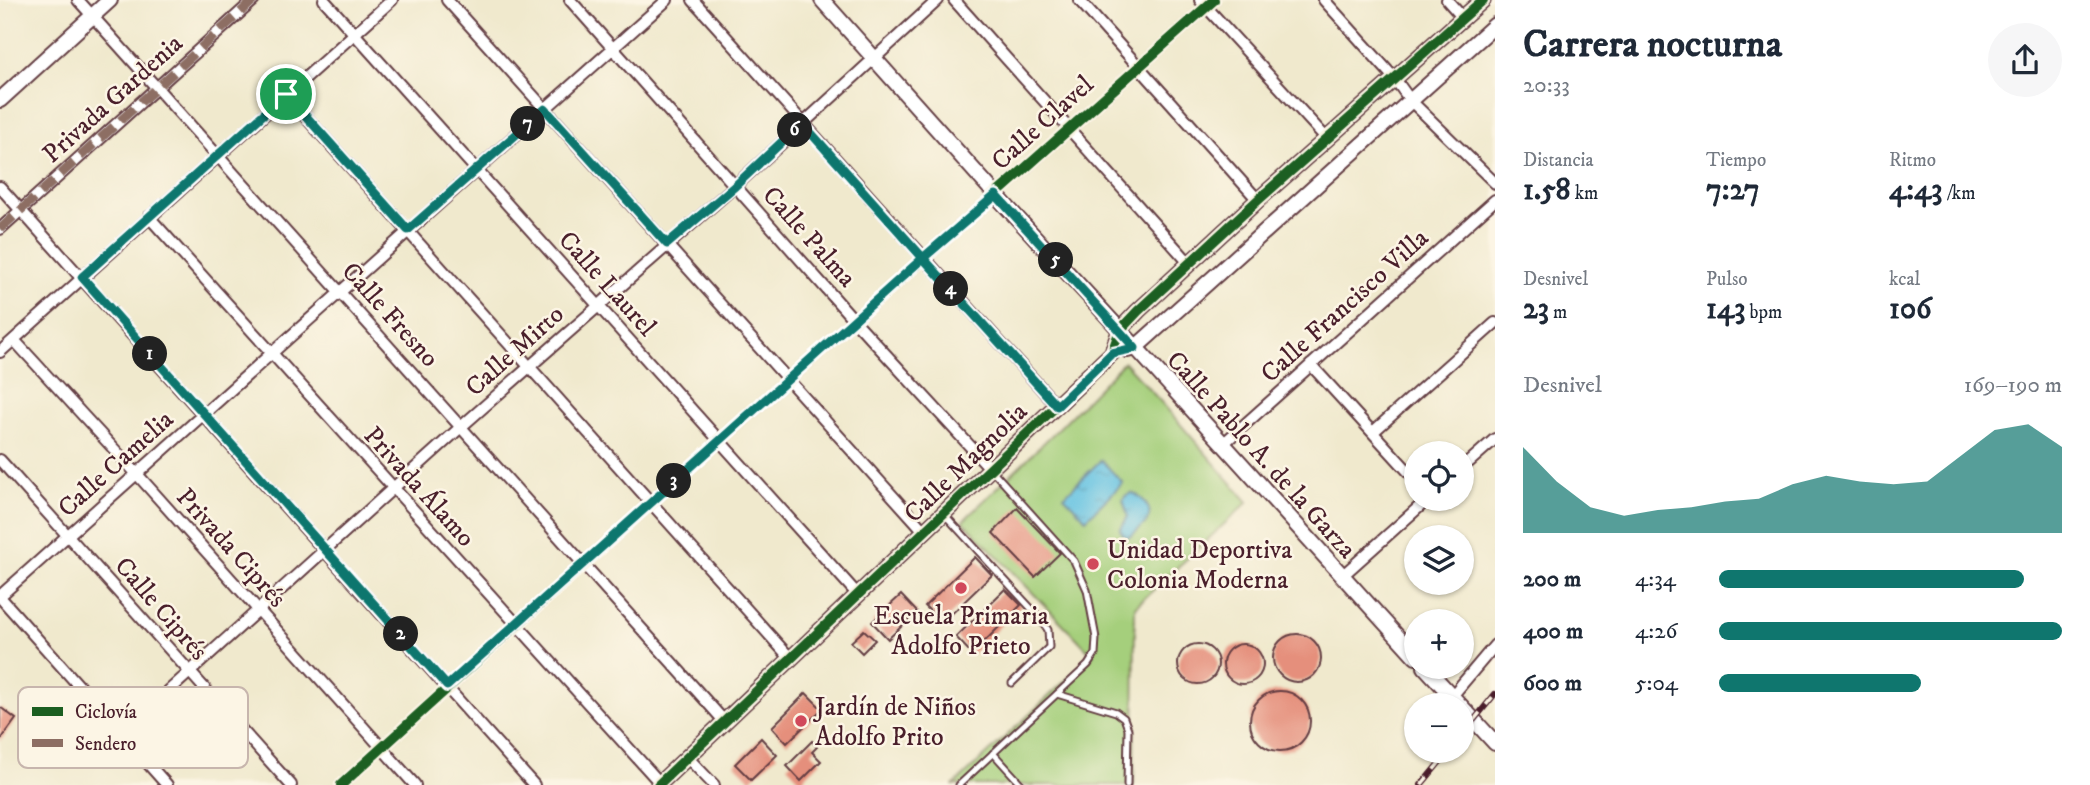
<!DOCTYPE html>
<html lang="es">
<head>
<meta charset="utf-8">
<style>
  body { margin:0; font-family:"IM FELL DW Pica",serif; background:#f6f6f7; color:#1f2937; height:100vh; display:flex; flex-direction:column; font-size:26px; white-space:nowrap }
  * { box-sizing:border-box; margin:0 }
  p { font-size:23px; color:#747a83 }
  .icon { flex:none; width:38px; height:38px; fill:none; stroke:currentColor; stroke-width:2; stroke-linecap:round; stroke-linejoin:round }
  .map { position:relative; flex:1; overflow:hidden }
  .details { display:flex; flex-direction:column; background:#fff; width:595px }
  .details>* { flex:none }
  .fabs { position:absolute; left:1404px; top:441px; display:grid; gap:14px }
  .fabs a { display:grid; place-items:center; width:70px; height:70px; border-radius:50%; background:#fff; box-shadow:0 2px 5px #0004; font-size:35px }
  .pin { position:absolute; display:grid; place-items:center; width:60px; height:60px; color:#fff; margin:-30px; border:4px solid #fff; border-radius:50%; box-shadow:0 2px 7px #0007 }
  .km { position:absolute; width:35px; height:35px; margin:-18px; border-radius:50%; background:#222; color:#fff; font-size:19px; line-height:35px; text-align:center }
  .round { display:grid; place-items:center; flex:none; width:74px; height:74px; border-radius:37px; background:#f6f6f7 }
  .overview { display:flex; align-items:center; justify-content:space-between; height:119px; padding:0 28px }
  h1 { font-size:38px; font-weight:700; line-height:52px }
  .metrics { display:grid; grid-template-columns:repeat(3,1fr); gap:10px; height:119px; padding:7px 28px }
  .metrics div { display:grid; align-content:center }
  .metrics b { font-size:30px; font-weight:700 }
  .metrics small { font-size:19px; font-weight:400 }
  .metrics p { font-size:19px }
  .chart { height:196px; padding:14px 28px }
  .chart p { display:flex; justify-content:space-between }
  .chart svg { width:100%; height:126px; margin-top:7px; fill:#0f766e; opacity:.7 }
  ul { padding:0 28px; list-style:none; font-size:23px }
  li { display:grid; grid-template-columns:112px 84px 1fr; align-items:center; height:52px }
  li i { height:18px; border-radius:9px; background:#0f766e }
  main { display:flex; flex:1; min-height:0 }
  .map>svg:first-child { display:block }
  .grass { fill:#a5cf7b; stroke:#787753; stroke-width:2 }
  .water { fill:url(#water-ripples); stroke:#577086; stroke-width:2 }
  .building { fill:#e58f7b }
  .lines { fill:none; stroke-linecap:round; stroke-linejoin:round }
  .service-casing { stroke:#633d43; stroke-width:9 }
  .minor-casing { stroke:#633d43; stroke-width:14 }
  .tertiary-casing { stroke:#633d43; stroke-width:18 }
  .service { stroke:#fff; stroke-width:5 }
  .minor { stroke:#fff; stroke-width:10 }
  .tertiary { stroke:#fff; stroke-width:14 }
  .rail-casing { stroke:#4a1f2b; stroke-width:6 }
  .rail { stroke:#fcf5e5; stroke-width:3.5; stroke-dasharray:10; stroke-linecap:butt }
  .quiet { stroke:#8d6e63; stroke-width:9; stroke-dasharray:18 9; stroke-linecap:butt }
  .cycleway-casing { stroke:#fcf5e5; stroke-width:15 }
  .cycleway { stroke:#1b5e20; stroke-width:10 }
  .route-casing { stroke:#fff; stroke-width:14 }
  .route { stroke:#0f766e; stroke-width:9 }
  .poi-dot { fill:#d1495b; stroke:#fcf5e5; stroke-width:2.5 }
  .labels { text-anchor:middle; stroke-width:5; stroke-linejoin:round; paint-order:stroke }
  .street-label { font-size:26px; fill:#4a1f2b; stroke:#fcf5e5 }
  .poi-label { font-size:26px; fill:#4a1f2b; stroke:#fcf5e5; text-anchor:start }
  .key { fill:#fcf5e5; stroke:#c7b5ad; stroke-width:2 }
  .key-label { font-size:19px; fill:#4a1f2b }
</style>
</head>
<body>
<main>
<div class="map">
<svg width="1495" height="785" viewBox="0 0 1495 785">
  <defs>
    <pattern id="water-ripples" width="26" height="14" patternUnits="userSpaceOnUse" patternTransform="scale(1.75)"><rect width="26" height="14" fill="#64c2e2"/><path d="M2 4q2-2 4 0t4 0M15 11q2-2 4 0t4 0" fill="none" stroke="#58a6c2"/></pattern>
  </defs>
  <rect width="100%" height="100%" fill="#fcf5e5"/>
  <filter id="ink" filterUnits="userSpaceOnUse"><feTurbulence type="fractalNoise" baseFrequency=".0143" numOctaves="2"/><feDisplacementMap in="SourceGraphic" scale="14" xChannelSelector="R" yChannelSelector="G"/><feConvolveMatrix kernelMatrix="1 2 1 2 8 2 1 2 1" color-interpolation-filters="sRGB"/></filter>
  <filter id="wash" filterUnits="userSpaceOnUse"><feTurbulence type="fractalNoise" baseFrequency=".00686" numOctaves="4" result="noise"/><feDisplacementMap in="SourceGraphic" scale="28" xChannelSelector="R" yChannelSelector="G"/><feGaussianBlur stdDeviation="1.57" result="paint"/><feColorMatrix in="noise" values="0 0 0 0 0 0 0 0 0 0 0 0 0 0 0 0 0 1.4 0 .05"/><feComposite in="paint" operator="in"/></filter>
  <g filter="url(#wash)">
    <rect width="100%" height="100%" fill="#f0e9cd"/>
    <path class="grass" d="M 1124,362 L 1161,402 L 1248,502 L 1135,607 L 1134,785 L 954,785 L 1093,655 L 963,521 L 1062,425 Z"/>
    <g class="water">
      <path d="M 1101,460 L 1123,483 L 1086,519 L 1064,496 Z"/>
      <path d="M 1132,493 C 1138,495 1142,498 1146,504 C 1157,518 1140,529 1129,537 L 1125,537 L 1120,530 L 1128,516 L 1123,500 L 1125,496 Z"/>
    </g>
    <g id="blocks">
      <g class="building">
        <path d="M 1017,508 L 1060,553 L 1035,577 L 993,533 Z"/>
        <path d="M 975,557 L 992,575 L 942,623 L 925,606 Z"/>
        <path d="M 1005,589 L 1021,605 L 972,654 L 956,637 Z"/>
        <path d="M 901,595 L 917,612 L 888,639 L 872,622 Z"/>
        <path d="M 864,630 L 875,640 L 862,653 L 851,642 Z"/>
        <circle cx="1297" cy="658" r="24"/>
        <circle cx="1243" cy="664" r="20"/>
        <circle cx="1198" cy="664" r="20"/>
        <circle cx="1280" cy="721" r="30"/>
        <path d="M 806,693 L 822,709 L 787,743 L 772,727 Z"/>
        <path d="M 0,707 L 16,719 L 0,741 Z"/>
        <path d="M 761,738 L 777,755 L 751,780 L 735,764 Z"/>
        <path d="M 812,741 L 817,747 L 812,752 L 821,761 L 801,781 L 787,766 Z"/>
      </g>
    </g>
  </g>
  <g filter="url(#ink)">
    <use href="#blocks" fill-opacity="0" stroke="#633d43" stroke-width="2"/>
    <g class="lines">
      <g class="service-casing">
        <g id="service">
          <path d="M 944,514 L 1040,618 L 1048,630 L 1049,647 L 1012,683"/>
          <path d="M 1057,694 L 1116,712 L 1124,718 L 1128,729 L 1127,785"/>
          <path d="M 993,753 L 1022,785"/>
          <path d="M 959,785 L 1088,665 L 1095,654 L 1096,638 L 1087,590 L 1074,561 L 991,469"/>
        </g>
      </g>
      <g class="minor-casing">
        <g id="minor">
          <path d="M 78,0 L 725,722"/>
          <path d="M 324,0 L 858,595"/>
          <path d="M 447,0 L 925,532"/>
          <path d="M 570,0 L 854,320 L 991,469"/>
          <path d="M 693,0 L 1057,406"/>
          <path d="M 954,0 L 1190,264"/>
          <path d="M 1079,0 L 1258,200"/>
          <path d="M 1200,0 L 1327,139"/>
          <path d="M 1324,0 L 1395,79 L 1410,100 L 1495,183"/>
          <path d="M 1447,0 L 1463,18"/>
          <path d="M 286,95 L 791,659"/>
          <path d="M 0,187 L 534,785"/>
          <path d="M 149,217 L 660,783"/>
          <path d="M 0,229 L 254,0"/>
          <path d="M 14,340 L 136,473 L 415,785"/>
          <path d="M 0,352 L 392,0"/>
          <path d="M 1311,365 L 1416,480"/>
          <path d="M 1373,432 L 1495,323"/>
          <path d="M 1223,444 L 1495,200"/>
          <path d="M 0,460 L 291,785"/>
          <path d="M 1461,469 L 1495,439"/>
          <path d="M 1342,576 L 1428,499"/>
          <path d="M 0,596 L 667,0"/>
          <path d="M 0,597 L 167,785"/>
          <path d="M 1452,696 L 1495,645"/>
          <path d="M 121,734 L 462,426 L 735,186 L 938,0"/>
          <path d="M 687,757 L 714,785"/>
          <path d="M 341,785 L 719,441 L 1214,0"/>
        </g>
      </g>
      <g class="tertiary-casing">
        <g id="tertiary">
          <path d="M 822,0 L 996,195 L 1120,330 L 1416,657"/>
          <path d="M 0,100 L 110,0"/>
          <path d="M 1127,350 L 1135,348 L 1495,25"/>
          <path d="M 1425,667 L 1460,705"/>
          <path d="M 1461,706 L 1495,743"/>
          <path d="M 658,785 L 1112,353 L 1120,330 L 1138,311 L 1258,200 L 1483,0"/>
        </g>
      </g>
      <use href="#service" class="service"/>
      <use href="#minor" class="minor"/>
      <use href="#tertiary" class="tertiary"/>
      <g class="rail-casing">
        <g id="rail">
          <path d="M 1461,736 L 1495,694"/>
          <path d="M 1421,785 L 1449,751"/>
        </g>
      </g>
      <use href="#rail" class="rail"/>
      <path class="quiet" d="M 0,229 L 254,0"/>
      <g class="cycleway-casing">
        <g id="cycleway">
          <path d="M 341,785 L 719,441 L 1214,0"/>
          <path d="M 658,785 L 1112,353 L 1120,330 L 1138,311 L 1258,200 L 1483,0"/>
        </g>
      </g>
      <use href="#cycleway" class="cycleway"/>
    </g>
  </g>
  <g class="lines" filter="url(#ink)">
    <g class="route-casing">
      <path id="route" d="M 286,94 L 82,277 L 447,686 L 923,258 L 1057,406 L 1112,353 L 1135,348 L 996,195 L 923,258 L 802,123 L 735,186 L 667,244 L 545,109 L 408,230 L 286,94"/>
    </g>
    <use href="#route" class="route"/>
  </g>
  <g class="poi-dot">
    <circle cx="1093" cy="564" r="7"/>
    <circle cx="961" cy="588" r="7"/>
    <circle cx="801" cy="721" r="7"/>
  </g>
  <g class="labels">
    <g class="street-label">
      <text transform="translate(112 98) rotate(-42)" y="9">Privada Gardenia</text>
      <text transform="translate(1042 122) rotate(-42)" y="9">Calle Clavel</text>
      <text transform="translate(810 236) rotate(48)" y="9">Calle Palma</text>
      <text transform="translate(608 283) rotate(48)" y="9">Calle Laurel</text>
      <text transform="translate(1344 305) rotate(-42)" y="9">Calle Francisco Villa</text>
      <text transform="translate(391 314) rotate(48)" y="9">Calle Fresno</text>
      <text transform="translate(514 350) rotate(-42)" y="9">Calle Mirto</text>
      <text transform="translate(1262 454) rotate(48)" y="9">Calle Pablo A. de la Garza</text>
      <text transform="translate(965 462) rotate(-44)" y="9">Calle Magnolia</text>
      <text transform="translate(115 463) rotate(-42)" y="9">Calle Camelia</text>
      <text transform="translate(420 486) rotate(48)" y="9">Privada Álamo</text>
      <text transform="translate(232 547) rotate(48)" y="9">Privada Ciprés</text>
      <text transform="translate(162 608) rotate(49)" y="9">Calle Ciprés</text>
    </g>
    <g class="poi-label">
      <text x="1107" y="558">Unidad Deportiva<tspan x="1107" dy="30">Colonia Moderna</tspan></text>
      <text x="961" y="624" text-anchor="middle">Escuela Primaria<tspan x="961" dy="30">Adolfo Prieto</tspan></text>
      <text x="815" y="715">Jardín de Niños<tspan x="815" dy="30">Adolfo Prito</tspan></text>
    </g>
  </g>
  <rect x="18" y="687" width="230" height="81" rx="10" class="key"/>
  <rect x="32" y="707" width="31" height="9" fill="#1b5e20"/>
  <rect x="32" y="739" width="31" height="8" fill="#8d6e63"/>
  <g class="key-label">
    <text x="75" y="718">Ciclovía</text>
    <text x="75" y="750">Sendero</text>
  </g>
</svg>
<div class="fabs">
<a><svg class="icon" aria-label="locate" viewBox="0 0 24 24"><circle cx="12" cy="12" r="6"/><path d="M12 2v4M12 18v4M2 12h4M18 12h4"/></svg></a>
<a><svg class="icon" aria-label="layers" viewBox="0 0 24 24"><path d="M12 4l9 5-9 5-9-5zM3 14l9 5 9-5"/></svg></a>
<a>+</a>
<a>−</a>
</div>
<div class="pin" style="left:286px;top:94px;background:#1e9e55"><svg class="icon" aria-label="arrive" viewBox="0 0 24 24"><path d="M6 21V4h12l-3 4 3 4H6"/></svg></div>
<b class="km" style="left:150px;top:354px">1</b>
<b class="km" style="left:401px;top:634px">2</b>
<b class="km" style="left:674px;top:481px">3</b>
<b class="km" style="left:951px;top:289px">4</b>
<b class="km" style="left:1056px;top:260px">5</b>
<b class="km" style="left:795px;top:130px">6</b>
<b class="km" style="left:528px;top:124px">7</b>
</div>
<section class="details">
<div class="overview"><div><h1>Carrera nocturna</h1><p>20:33</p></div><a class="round"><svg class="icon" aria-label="share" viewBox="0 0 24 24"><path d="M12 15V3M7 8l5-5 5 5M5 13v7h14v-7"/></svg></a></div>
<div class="metrics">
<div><p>Distancia</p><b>1.58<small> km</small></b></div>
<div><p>Tiempo</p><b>7:27</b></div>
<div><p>Ritmo</p><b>4:43<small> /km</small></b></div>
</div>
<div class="metrics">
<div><p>Desnivel</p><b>23<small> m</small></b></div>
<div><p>Pulso</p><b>143<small> bpm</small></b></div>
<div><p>kcal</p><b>106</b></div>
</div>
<div class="chart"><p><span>Desnivel</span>169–190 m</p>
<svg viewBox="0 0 160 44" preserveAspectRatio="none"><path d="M0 44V14L10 26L20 35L30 38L40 36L50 35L60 33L70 32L80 27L90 24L100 26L110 27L120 26L130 17L140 8L150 6L160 14V44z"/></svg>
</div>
<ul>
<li><b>200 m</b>4:34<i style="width:89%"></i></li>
<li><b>400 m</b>4:26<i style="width:100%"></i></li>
<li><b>600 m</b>5:04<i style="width:59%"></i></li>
</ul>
</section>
</main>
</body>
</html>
